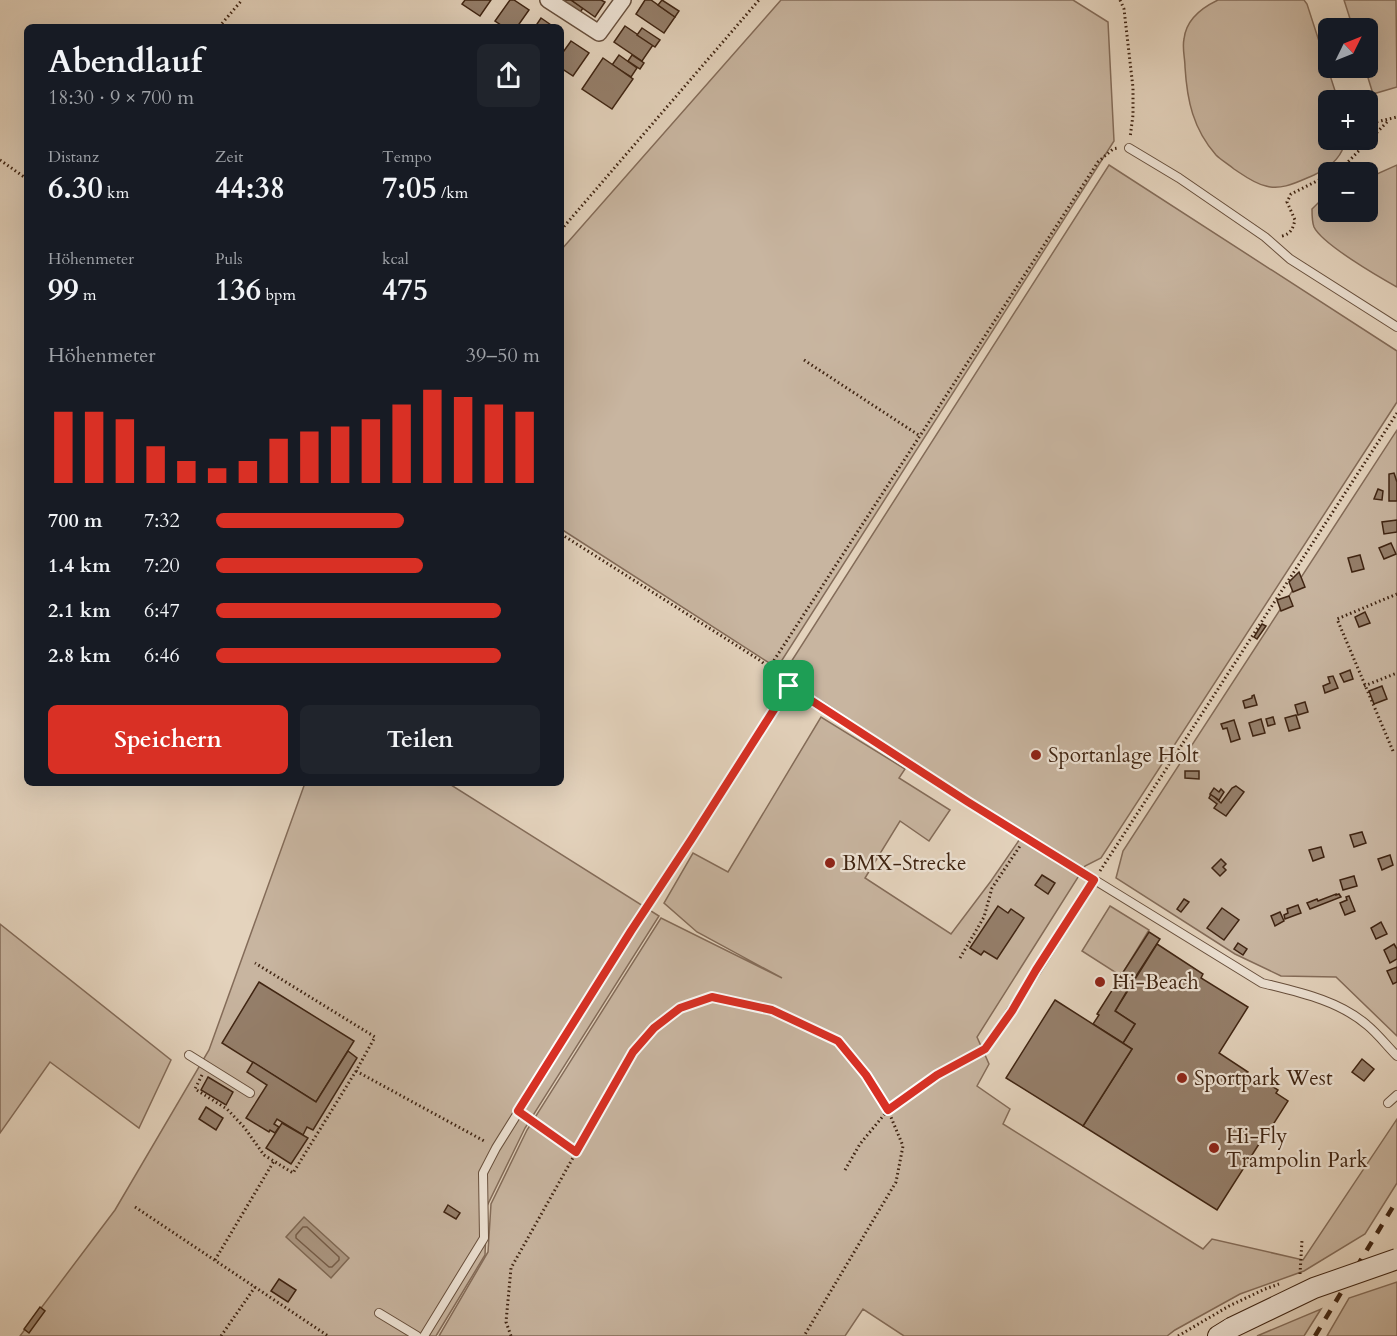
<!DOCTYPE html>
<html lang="de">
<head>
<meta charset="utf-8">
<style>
  body { margin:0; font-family:Cardo,serif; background:#20242c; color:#f1f3f6; height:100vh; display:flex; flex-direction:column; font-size:22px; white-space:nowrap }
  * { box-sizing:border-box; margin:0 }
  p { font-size:20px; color:#9ea1a6 }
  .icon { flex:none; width:33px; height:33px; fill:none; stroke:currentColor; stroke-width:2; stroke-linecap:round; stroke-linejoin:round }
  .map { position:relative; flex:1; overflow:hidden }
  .sheet { position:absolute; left:24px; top:24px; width:540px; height:762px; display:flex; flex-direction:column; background:#171b24; border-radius:9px; box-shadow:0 6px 24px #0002 }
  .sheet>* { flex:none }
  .needle { width:39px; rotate:47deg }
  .fabs { position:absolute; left:1318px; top:18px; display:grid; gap:12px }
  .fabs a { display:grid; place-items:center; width:60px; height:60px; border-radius:9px; background:#171b24; box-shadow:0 6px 24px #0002; font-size:30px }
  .pin { position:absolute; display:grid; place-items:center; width:51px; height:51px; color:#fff; margin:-26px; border-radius:12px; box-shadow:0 3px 9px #0006 }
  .round { display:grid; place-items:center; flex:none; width:63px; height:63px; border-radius:9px; background:#20242c }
  .head { display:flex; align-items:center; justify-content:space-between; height:102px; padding:0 24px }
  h1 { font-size:33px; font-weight:600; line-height:45px }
  .figures { display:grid; grid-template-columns:repeat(3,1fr); gap:9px; height:102px; padding:6px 24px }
  .figures div { display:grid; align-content:center }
  .figures b { font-size:30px; font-weight:600 }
  .figures small { font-size:16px; font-weight:400 }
  .figures p { font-size:16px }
  .chart { height:168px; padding:12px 24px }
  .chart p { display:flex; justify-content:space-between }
  .chart svg { width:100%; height:108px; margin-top:6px; stroke:#d93025; stroke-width:6 }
  .button { display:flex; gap:12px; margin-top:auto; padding:12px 24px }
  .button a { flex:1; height:69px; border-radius:9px; background:#d93025; color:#fff; font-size:24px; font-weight:600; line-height:69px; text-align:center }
  .button a+a { background:#20242c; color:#f1f3f6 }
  ul { padding:0 24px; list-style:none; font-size:20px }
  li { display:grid; grid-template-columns:96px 72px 1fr; align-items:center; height:45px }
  li i { height:15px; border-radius:8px; background:#d93025 }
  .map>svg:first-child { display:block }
  .green { fill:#c8b5a0; stroke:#846c59; stroke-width:1.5 }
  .water { fill:#ac9883; stroke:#806a56; stroke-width:1.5 }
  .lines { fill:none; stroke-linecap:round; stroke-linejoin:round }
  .shore { stroke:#765e4a; stroke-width:1.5 }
  .building { fill:#957f6b; stroke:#3f2412; stroke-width:1.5 }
  .lane-casing { stroke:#68503d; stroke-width:10 }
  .street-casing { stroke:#68503d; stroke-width:18 }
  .secondary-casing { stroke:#3f2412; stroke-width:22 }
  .path { stroke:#3f2412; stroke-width:3; stroke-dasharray:1.5 3; stroke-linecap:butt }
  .lane { stroke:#ede2d4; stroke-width:8 }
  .street { stroke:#ede2d4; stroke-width:15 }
  .secondary { stroke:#ede2d4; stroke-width:20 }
  .rail { stroke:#3f2412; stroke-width:4.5; stroke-dasharray:10 10; stroke-linecap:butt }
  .secondary-bridge-casing { stroke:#3f2412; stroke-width:22; stroke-linecap:butt }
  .path-bridge { stroke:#3f2412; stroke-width:3; stroke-dasharray:1.5 3; stroke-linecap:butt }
  .secondary-bridge { stroke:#ede2d4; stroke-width:20 }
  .route-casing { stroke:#fff; stroke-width:12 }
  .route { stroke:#d93025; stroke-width:8 }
  .poi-dot { fill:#8f2418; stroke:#ede2d4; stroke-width:2 }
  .labels { text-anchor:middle; stroke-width:4.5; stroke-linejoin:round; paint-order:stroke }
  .poi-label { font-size:21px; fill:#3f2412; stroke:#ede2d4; text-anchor:start }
</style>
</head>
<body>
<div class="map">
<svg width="1397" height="1336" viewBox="0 0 1397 1336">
  <rect width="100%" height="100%" fill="#e4d3bd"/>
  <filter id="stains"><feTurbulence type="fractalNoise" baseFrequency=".00333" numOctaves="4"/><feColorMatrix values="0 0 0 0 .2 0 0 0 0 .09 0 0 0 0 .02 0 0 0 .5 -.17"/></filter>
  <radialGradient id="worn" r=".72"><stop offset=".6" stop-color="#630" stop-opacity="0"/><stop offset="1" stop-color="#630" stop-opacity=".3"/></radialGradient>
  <g class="green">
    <path d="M 781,0 L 1073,0 L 1108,22 L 1114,141 L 777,668 L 561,529 L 561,250 Z"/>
    <path d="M 1218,0 L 1304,0 L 1307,4 L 1338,100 L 1329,100 L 1329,140 L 1345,140 C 1343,157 1329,168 1314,175 C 1299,181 1282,191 1266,186 C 1255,184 1243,175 1234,169 C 1228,164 1221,160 1216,155 C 1193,129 1187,100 1185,67 C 1185,58 1182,48 1184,39 C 1186,20 1201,8 1218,0 Z"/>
    <path d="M 1344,0 L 1396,0 L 1397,87 L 1373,94 L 1365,68 L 1368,68 L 1368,28 L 1353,28 Z"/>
    <path d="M 1109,165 L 1397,351 L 1397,402 L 1101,858 L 1085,866 L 977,1037 L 989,1064 L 977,1086 L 1010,1109 L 1003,1124 L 1203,1249 L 1212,1239 L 1303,1260 L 1397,1119 L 1397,1183 L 1365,1234 L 1304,1271 L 1240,1294 L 1175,1330 L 1167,1336 L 904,1336 L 863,1309 L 845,1336 L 439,1336 L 488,1252 L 491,1204 L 527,1130 L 661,918 L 782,978 L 697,932 L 664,903 L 693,853 L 728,872 L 821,717 L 905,769 L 899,778 L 950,810 L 929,841 L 900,821 L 865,878 L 951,934 L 991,881 L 1024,833 L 782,676 Z"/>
    <path d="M 1397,165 L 1397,287 C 1379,277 1322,244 1314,227 C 1312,222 1312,215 1312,209 L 1323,198 L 1329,195 L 1329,212 L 1368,212 L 1368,178 Z"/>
    <path d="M 1397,430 L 1397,1036 L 1336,977 L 1281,976 L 1235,954 L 1116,878 L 1123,851 Z"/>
    <path d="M 305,783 L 448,783 L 659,916 L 525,1128 L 487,1206 L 485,1255 L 436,1336 L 20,1336 L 115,1210 L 209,1050 Z"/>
    <path d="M 1110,906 L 1149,930 L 1121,976 L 1082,951 Z"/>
    <path d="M 0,924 L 171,1060 L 139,1128 L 50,1062 L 0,1133 Z"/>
    <path d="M 1397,1282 L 1397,1336 L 1327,1336 L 1349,1298 Z"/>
    <path d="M 1321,1309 L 1304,1336 L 1257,1336 Z"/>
  </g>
  <path class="water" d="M 304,1217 L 349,1258 L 331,1278 L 286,1237 Z"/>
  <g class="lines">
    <path class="shore" d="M 303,1227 L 307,1227 L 339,1257 L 339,1260 L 332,1267 L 329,1267 L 296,1238 L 296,1235 Z"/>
  </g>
  <g class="building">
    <path d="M 465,0 L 491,0 L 480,16 L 462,4 Z"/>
    <path d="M 510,0 L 514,0 L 529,10 L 517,27 L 504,27 L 495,21 Z"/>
    <path d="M 561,0 L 571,0 L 583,8 L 579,14 Z"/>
    <path d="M 571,0 L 601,0 L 605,2 L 595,17 Z"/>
    <path d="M 645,0 L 651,0 L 675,17 L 664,33 L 636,14 Z"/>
    <path d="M 662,0 L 679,11 L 675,17 L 658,5 Z"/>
    <path d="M 541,18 L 554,27 L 535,27 Z"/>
    <path d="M 625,26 L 653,45 L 642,61 L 614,42 Z"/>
    <path d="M 642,28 L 660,40 L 655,47 L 637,35 Z"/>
    <path d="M 571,41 L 589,53 L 573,76 L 561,68 L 561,55 Z"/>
    <path d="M 619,55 L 637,68 L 631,77 L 612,65 Z"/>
    <path d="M 632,55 L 644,63 L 640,69 L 628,61 Z"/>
    <path d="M 603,58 L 633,79 L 612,109 L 582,89 Z"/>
    <path d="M 1394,473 L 1397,482 L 1397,501 L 1389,501 L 1389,474 Z"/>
    <path d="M 1378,489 L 1383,491 L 1382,500 L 1374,499 Z"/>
    <path d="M 1397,520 L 1397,532 L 1384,534 L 1382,522 Z"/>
    <path d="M 1391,543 L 1396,554 L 1384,559 L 1379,548 Z"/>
    <path d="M 1360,555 L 1364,569 L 1352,572 L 1348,558 Z"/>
    <path d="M 1299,572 L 1305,587 L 1293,592 L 1289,582 Z"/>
    <path d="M 1289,596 L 1293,606 L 1281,611 L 1277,600 Z"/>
    <path d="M 1365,612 L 1370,623 L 1359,627 L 1355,617 Z"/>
    <path d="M 1262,624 L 1266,626 L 1257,639 L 1254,637 Z"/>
    <path d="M 1350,670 L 1353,679 L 1344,682 L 1340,674 Z"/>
    <path d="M 1333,676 L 1338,688 L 1325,693 L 1323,686 L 1330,683 L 1328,677 Z"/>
    <path d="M 1382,686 L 1387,699 L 1374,704 L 1369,691 Z"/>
    <path d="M 1254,695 L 1257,705 L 1245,708 L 1243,701 L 1252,698 L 1252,696 Z"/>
    <path d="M 1305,702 L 1308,712 L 1298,715 L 1295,705 Z"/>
    <path d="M 1296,715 L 1300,728 L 1289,731 L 1285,718 Z"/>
    <path d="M 1273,717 L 1275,724 L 1268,726 L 1266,719 Z"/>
    <path d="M 1261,719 L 1265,733 L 1253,736 L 1249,723 Z"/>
    <path d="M 1234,720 L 1240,739 L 1231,742 L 1227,728 L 1223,729 L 1221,724 Z"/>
    <path d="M 1185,771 L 1199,771 L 1199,779 L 1185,778 Z"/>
    <path d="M 1236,786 L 1244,792 L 1226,816 L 1214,808 L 1217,804 L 1209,798 L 1211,794 L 1221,803 L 1232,788 Z"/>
    <path d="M 1214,788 L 1219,792 L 1221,789 L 1224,792 L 1219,800 L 1210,794 Z"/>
    <path d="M 1362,832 L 1366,843 L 1354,847 L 1350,835 Z"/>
    <path d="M 1321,847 L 1324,857 L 1313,861 L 1309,850 Z"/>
    <path d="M 1390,855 L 1393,865 L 1382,870 L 1378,859 Z"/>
    <path d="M 1221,859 L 1226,864 L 1223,867 L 1226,870 L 1220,876 L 1212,868 Z"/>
    <path d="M 1042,875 L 1055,883 L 1048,894 L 1035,885 Z"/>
    <path d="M 1354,876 L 1357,886 L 1343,890 L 1340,880 Z"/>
    <path d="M 1336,894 L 1336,895 L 1339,894 L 1341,897 L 1310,909 L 1307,903 L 1317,899 L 1318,901 Z"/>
    <path d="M 1349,896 L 1355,911 L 1345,915 L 1340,903 L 1347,900 L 1346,897 Z"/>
    <path d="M 1184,899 L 1189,902 L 1181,912 L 1177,909 Z"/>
    <path d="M 1298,905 L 1301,913 L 1285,919 L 1284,915 L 1288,913 L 1287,909 Z"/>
    <path d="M 998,906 L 1008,913 L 1011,909 L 1024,918 L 997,959 L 984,951 L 981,955 L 970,948 Z"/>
    <path d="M 1222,908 L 1239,920 L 1224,940 L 1207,928 Z"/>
    <path d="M 1280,912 L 1284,921 L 1275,926 L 1271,916 Z"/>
    <path d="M 1381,922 L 1387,934 L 1376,939 L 1371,928 Z"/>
    <path d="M 1149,932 L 1160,939 L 1131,984 L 1120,977 Z"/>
    <path d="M 1238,943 L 1247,949 L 1243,955 L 1234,949 Z"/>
    <path d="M 1157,944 L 1203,974 L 1201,978 L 1248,1007 L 1219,1053 L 1248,1072 L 1246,1075 L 1262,1085 L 1264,1081 L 1278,1090 L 1276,1093 L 1288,1101 L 1267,1134 L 1266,1133 L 1217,1210 L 1083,1126 L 1132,1049 L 1123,1043 L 1135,1024 L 1115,1011 Z"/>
    <path d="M 1394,944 L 1397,949 L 1397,959 L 1390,963 L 1384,950 Z"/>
    <path d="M 1397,967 L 1397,982 L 1393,984 L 1387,971 Z"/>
    <path d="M 1122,979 L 1131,984 L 1127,991 L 1118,985 Z"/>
    <path d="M 259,982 L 354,1041 L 316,1102 L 222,1043 Z"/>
    <path d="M 1116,984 L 1127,991 L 1115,1011 L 1135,1024 L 1123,1043 L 1093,1024 L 1099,1015 L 1097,1014 Z"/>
    <path d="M 1055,1000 L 1132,1049 L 1083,1126 L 1006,1078 Z"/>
    <path d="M 348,1051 L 357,1058 L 313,1130 L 307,1127 L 303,1135 L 277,1119 L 274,1124 L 279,1127 L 275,1133 L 270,1130 L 269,1132 L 246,1118 L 267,1085 L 247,1072 L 253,1062 L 316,1102 Z"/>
    <path d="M 1362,1059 L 1374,1069 L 1364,1081 L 1352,1072 Z"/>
    <path d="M 208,1077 L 233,1092 L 226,1105 L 201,1090 Z"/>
    <path d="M 206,1107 L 223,1118 L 216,1130 L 199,1119 Z"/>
    <path d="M 282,1123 L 308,1138 L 291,1164 L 266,1148 Z"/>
    <path d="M 448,1205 L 460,1213 L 456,1219 L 444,1212 Z"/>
    <path d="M 279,1279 L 296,1290 L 288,1302 L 271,1291 Z"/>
    <path d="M 40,1307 L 45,1311 L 29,1333 L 24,1329 Z"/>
  </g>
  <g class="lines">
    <g class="lane-casing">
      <g id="lane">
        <path d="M 1129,148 L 1179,178 L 1265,237 L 1290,259 L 1397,327"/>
        <path d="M 985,1049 C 1024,994 1058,936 1094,880"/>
        <path d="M 189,1055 L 250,1093"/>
        <path d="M 1388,1103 L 1397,1095"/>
        <path d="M 379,1313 L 417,1336"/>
        <path d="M 424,1336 L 484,1238 L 483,1173 L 496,1148 L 631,931 L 691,840 L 789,686 L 820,705 L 968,802 L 1262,983 C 1298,992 1338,1000 1367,1025 C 1378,1034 1387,1046 1397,1056"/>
      </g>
    </g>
    <g class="street-casing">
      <path id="street" d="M 548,0 L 599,33 L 623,0"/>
    </g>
    <g class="secondary-casing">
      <path id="secondary" d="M 1218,1336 L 1231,1328"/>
    </g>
    <g class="path">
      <path d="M 1120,0 L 1124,9 L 1133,88 L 1133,115 L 1130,138"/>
      <path d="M 219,27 L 242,0"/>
      <path d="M 1368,124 L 1397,117"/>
      <path d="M 0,160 L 27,179"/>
      <path d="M 1334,172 L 1341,169 L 1389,120"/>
      <path d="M 561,230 L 759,0"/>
      <path d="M 1282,236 C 1291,234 1293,228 1295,220 L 1287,202 L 1291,194 L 1329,175"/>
      <path d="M 804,360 L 920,436"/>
      <path d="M 561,534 L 761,661 L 781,679"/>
      <path d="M 769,668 L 1098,162 L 1113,149 L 1118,148"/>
      <path d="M 1364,686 L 1397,673"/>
      <path d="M 1393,751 L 1337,619 L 1397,594"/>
      <path d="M 1100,871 L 1397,413"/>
      <path d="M 960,958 L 984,917 L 992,888 L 1020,846"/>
      <path d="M 356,1071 L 486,1142"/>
      <path d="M 202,1075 L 195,1089 L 227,1109 L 244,1127 L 264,1155 L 293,1173 L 356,1071 L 375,1037 L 255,963"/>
      <path d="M 527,1117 L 576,1152"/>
      <path d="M 845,1170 L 860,1144 L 888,1110 L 937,1075 L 976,1054"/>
      <path d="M 135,1207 L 328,1336"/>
      <path d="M 215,1260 L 274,1161"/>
      <path d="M 1300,1274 L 1302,1240"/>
      <path d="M 221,1336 L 255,1287"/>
      <path d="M 511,1336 L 506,1322 L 511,1268 L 633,1051 L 654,1028 L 680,1008 L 712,997 L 772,1010 L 838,1041 L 866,1075 L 888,1110 L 903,1146 L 896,1182 L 804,1336"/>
      <path d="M 1178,1336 L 1229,1306 L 1265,1289"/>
    </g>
    <use href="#lane" class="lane"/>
    <use href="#street" class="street"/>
    <use href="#secondary" class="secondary"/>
    <path class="rail" d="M 1315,1336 L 1397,1200"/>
    <g class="secondary-bridge-casing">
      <path id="secondary-bridge" d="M 1231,1328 L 1314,1288 L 1397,1259"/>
    </g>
    <path class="path-bridge" d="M 1265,1289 L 1279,1284"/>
    <use href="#secondary-bridge" class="secondary-bridge"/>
  </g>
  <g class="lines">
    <g class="route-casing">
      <path id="route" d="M 789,686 L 968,802 L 1094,880 L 1036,970 L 1012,1011 L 985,1049 L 937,1075 L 888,1110 L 866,1075 L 838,1041 L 772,1010 L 712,997 L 680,1008 L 654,1028 L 633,1052 L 576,1152 L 518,1111 L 631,931 L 691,840 Z"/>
    </g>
    <use href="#route" class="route"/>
  </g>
  <g class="poi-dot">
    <circle cx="1036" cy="755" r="6"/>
    <circle cx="830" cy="863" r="6"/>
    <circle cx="1100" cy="982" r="6"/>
    <circle cx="1182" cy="1078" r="6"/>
    <circle cx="1214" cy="1148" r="6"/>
  </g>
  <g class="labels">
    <g class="poi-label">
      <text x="1048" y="762">Sportanlage Holt</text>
      <text x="842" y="870">BMX-Strecke</text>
      <text x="1112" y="989">Hi-Beach</text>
      <text x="1194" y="1085">Sportpark West</text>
      <text x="1226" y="1143">Hi-Fly<tspan x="1226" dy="24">Trampolin Park</tspan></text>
    </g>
  </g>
  <rect width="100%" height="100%" filter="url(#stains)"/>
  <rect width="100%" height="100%" fill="url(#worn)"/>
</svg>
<div class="fabs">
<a><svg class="needle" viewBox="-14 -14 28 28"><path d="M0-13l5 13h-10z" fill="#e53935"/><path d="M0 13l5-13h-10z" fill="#9ea1a6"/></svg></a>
<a>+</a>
<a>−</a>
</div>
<div class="pin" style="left:789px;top:686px;background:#1e9e55"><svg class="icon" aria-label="arrive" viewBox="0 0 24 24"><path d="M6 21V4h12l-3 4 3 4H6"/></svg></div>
<section class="sheet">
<div class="head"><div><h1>Abendlauf</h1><p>18:30 · 9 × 700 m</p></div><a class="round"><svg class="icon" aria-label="share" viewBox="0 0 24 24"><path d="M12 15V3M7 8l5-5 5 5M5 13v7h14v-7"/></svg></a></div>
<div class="figures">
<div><p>Distanz</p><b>6.30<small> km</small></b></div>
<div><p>Zeit</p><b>44:38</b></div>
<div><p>Tempo</p><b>7:05<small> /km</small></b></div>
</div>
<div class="figures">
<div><p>Höhenmeter</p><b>99<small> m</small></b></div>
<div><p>Puls</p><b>136<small> bpm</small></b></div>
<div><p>kcal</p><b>475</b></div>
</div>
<div class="chart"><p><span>Höhenmeter</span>39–50 m</p>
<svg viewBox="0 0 160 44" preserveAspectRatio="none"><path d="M5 44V15M15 44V15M25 44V18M35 44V29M45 44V35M55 44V38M65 44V35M75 44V26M85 44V23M95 44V21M105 44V18M115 44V12M125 44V6M135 44V9M145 44V12M155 44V15"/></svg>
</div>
<ul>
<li><b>700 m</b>7:32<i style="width:58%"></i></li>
<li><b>1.4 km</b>7:20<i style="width:64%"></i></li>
<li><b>2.1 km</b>6:47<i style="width:88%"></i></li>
<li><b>2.8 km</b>6:46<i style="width:88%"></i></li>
</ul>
<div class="button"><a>Speichern</a><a>Teilen</a></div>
</section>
</div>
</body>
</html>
